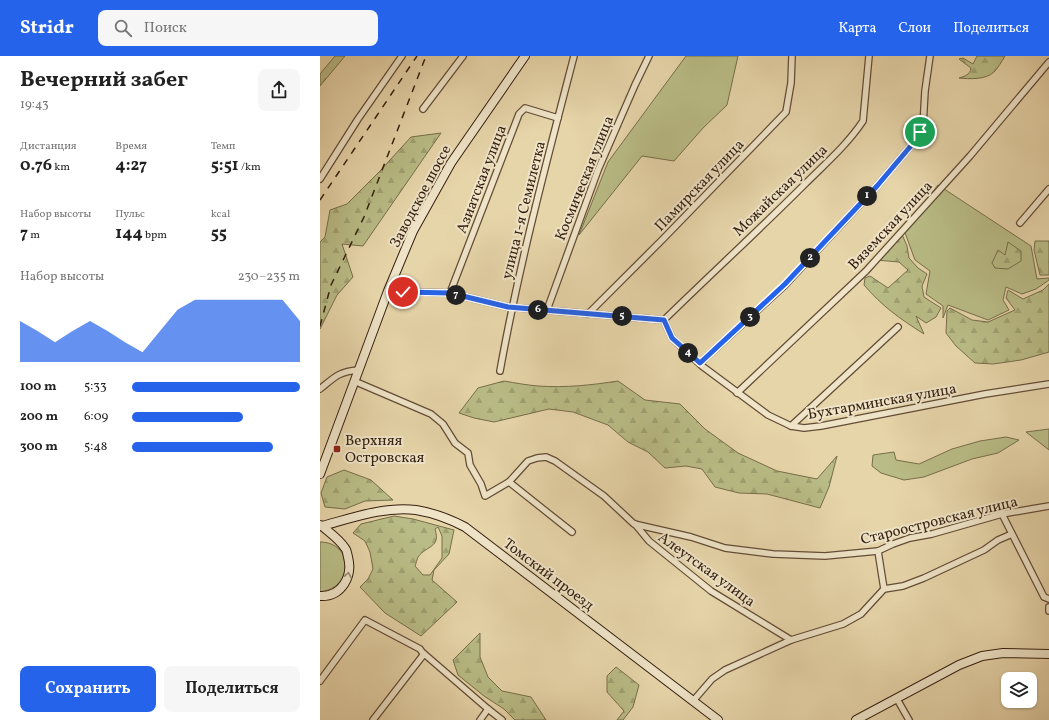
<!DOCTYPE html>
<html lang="ru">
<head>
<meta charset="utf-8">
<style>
  body { margin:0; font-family:Vollkorn,serif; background:#f6f6f6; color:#222; height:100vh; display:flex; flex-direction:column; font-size:15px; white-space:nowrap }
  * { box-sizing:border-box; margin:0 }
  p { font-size:13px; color:#767676 }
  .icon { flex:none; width:22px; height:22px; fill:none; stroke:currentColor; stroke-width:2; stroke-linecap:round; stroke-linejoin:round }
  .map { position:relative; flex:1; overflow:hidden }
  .panel { display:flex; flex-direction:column; background:#fff; width:320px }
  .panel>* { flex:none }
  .buttons { position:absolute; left:681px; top:616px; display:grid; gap:8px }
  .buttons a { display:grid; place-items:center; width:36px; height:36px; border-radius:8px; background:#fff; box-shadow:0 1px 3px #0004; font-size:20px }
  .pin { position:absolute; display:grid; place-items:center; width:34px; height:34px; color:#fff; margin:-17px; border:2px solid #fff; border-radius:50%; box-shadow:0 1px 4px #0007 }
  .km { position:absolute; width:20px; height:20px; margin:-10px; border-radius:50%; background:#222; color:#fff; font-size:11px; line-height:20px; text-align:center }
  .round { display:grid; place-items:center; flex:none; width:42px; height:42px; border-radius:8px; background:#f6f6f6 }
  .overview { display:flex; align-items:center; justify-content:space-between; height:68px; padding:0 20px }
  h1 { font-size:22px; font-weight:700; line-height:30px }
  .figures { display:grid; grid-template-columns:repeat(3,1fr); gap:6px; height:68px; padding:4px 20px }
  .figures div { display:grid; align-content:center }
  .figures b { font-size:17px; font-weight:700 }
  .figures small { font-size:11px; font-weight:400 }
  .figures p { font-size:11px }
  .chart { height:112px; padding:8px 20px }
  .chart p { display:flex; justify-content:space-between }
  .chart svg { width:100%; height:72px; margin-top:4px; fill:#2563eb; opacity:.7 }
  .action { display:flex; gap:8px; margin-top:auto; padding:8px 20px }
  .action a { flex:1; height:46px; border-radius:8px; background:#2563eb; color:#fff; font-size:16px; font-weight:700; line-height:46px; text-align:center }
  .action a+a { background:#f6f6f6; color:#222 }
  ul { padding:0 20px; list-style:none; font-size:13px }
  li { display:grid; grid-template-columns:64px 48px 1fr; align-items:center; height:30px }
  li i { height:10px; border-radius:5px; background:#2563eb }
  header { display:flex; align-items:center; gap:24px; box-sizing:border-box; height:56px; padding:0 20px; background:#2563eb; color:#fff }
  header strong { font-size:19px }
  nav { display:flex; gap:22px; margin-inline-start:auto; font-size:14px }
  .search { width:280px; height:36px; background:#f6f6f6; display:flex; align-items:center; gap:10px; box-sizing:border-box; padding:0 14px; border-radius:8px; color:#767676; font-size:15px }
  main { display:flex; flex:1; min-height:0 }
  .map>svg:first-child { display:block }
  .grass { fill:#b9bc86; stroke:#776e4a }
  .forest { fill:url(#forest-firs); stroke:#776e4a; fill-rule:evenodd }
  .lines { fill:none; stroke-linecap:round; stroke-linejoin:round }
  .street-casing { stroke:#624c36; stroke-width:8 }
  .secondary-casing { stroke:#351f0f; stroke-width:10 }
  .street { stroke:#efe4c8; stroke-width:5.5 }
  .secondary { stroke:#efe4c8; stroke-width:8 }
  .rail { stroke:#351f0f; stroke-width:1.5; stroke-dasharray:7 7; stroke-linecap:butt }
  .oneway { stroke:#9b8b75 }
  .route-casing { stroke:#fff; stroke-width:8 }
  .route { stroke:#2563eb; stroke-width:5 }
  .poi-dot { fill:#8f2418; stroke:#efe4c8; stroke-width:1.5 }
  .labels { text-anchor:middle; stroke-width:4; stroke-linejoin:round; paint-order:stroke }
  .street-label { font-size:15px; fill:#351f0f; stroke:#efe4c8 }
  .poi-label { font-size:15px; fill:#351f0f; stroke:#efe4c8; text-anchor:start }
</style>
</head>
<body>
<header>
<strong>Stridr</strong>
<div class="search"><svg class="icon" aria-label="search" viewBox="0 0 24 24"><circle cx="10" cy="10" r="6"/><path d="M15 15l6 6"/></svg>Поиск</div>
<nav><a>Карта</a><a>Слои</a><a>Поделиться</a></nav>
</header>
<main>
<section class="panel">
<div class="overview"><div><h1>Вечерний забег</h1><p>19:43</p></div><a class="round"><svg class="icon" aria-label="share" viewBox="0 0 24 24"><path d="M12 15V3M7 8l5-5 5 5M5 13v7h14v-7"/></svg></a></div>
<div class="figures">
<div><p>Дистанция</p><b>0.76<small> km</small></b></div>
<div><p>Время</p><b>4:27</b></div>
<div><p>Темп</p><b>5:51<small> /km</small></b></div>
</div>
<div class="figures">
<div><p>Набор высоты</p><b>7<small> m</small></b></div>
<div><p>Пульс</p><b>144<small> bpm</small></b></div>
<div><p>kcal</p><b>55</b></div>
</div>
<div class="chart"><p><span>Набор высоты</span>230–235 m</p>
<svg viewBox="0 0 160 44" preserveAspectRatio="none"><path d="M0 44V19L10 25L20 32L30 25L40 19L50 25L60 32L70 38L80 25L90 12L100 6L110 6L120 6L130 6L140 6L150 6L160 19V44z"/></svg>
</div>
<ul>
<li><b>100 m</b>5:33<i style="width:100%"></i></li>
<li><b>200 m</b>6:09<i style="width:66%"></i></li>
<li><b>300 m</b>5:48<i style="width:84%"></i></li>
</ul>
<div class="action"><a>Сохранить</a><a>Поделиться</a></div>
</section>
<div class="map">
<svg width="729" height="664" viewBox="0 0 729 664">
  <defs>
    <pattern id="forest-firs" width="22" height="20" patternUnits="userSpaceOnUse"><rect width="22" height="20" fill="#b9bc86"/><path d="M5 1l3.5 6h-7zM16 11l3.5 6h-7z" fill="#a0a172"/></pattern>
  </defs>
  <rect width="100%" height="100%" fill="#e7d5aa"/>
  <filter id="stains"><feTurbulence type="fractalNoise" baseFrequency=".005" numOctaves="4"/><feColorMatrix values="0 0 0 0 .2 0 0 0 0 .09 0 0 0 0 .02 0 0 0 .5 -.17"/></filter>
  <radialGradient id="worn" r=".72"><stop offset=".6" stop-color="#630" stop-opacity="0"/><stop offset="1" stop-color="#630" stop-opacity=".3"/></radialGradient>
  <g class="grass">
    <path d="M 366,0 L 418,0 L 407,49 L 383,72 L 354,105 L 322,100 L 259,179 L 288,106 Z"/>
    <path d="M 618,129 L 711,190 L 717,223 L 729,222 L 729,224 L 716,233 L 702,238 L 686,231 L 683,244 L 689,254 L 668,264 L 628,249 L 623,262 L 623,250 L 606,238 L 610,215 L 595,204 L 584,174 Z"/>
    <path d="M 729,373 L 729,394 L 706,376 Z"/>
    <path d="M 686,381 L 699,384 L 678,397 L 652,403 L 604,421 L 584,424 L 561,417 L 552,410 L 553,399 L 574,396 L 576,404 L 599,408 L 632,393 L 660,385 Z"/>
    <path d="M 0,486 C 33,486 36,531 0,536 Z"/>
  </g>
  <g class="forest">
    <path d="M 15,0 L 25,0 L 0,30 L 0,18 Z"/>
    <path d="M 657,0 L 685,0 C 682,5 678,12 674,16 C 666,24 649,23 639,22 C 645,20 650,19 651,12 L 639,3 L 643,2 L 653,8 Z"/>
    <path d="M 121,77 L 43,190 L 22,188 L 33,221 L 17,239 L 0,273 L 0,186 L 5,181 L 10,154 L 27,148 L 60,115 L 91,81 Z"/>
    <path d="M 581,176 L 587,190 L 589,202 L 598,212 L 607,218 L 602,230 L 604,241 L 621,252 L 616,261 L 606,267 L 596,260 L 604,278 C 579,262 563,251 544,229 L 545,222 L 550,220 L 568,232 L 588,214 L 579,206 L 556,204 Z"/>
    <path d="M 715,185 L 729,185 L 729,219 L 720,219 L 714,194 Z"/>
    <path d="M 688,186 L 701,195 L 701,205 L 688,213 L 675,212 L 672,207 L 678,194 L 685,199 Z"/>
    <path d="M 729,228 L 729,296 L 701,304 L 673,308 L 655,307 L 636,290 L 626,277 L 627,255 L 630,252 L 652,264 L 668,266 L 695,254 L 686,242 L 688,234 L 703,243 L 723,234 Z"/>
    <path d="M 184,325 C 195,327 207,329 218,330 C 245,332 272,329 298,325 L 325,344 L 360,348 L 385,373 L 418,397 L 457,415 L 497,423 L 517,400 L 509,431 L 500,452 L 447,438 L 419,437 L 395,431 L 382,413 L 366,410 L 345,412 L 328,396 L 308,386 L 288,369 L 253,356 L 229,353 L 174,366 L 154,362 L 139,357 L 158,332 Z"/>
    <path d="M 24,414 L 51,424 L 73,444 L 45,445 L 25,453 L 5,451 L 1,437 L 7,421 Z"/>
    <path d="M 74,460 L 93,463 L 134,474 L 129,498 L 114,514 L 112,524 L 137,546 L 101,580 L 65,557 L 40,531 L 48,523 L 53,513 L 50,496 L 45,485 L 33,477 L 41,468 ZM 118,471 L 122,480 L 122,502 L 110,519 L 103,519 L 95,510 C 96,508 97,503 98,501 C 107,489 121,492 115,473 Z"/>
    <path d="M 160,577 L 160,601 L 168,621 L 182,635 L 211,641 L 226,664 L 195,664 L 184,653 L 164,640 L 138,619 L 133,604 Z"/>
    <path d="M 296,611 L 319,629 L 313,651 L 303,664 L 297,664 L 304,655 L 287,636 L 287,620 Z"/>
  </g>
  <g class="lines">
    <g class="street-casing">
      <g id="street">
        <path d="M 103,53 L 143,0"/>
        <path d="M 0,123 L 38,63 L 82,0"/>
        <path d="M 700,167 L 729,133"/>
        <path d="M 68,235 L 130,237 L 188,251 L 344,264"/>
        <path d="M 130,237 L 199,58 L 205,52 L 238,62"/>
        <path d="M 227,254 L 278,114 L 315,29 L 329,0"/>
        <path d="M 268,258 L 343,183 L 466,56 L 471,27 L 472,0"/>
        <path d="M 344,264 L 352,282 L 382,310 L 448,359 L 471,370 L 484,372 L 501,370 L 665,338 L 729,328"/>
        <path d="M 344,264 C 391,218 439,174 485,128 C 505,108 527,89 543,65 L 549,0"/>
        <path d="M 380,307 L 465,229 L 557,130 L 595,85 L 603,70 L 605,35 L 610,0"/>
        <path d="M 180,315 C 199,209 227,104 254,0"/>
        <path d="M 34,325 L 111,358 L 123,368 L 135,387 L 148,397 L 150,409 L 161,428 L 165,440 L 189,426 L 208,405 L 217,402 L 226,401 L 235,405 L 284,440 L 314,468 L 371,481 L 405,492 L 453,498 L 505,500 L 558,495 L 573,488 L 590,482 L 612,478 L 682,458 L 729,450"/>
        <path d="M 0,333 C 15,321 18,316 38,314"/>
        <path d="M 417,337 L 546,215 L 650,100 L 729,6"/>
        <path d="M 471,370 L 578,271"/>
        <path d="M 189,426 L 252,476"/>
        <path d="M 682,458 L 724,541 L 729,543"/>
        <path d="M 315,468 L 329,485 L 391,535 L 471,584 L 523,568 L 541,558 L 564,533 L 583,530 L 604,522 L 664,494 L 678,484 L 692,478"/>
        <path d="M 558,495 L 564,533"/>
        <path d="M 729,551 L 729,555"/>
        <path d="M 0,625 L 45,564 L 100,593 L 102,596 L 168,653 L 182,664"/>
        <path d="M 577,643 L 589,664"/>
        <path d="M 373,645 L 392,623 L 405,614 L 471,584"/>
        <path d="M 53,664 L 104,598"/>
        <path d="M 160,664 L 168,653"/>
      </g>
    </g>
    <g class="secondary-casing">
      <g id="secondary">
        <path d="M 0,418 L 68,235 L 93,175 L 131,107 L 205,0"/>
        <path d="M 0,469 L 2,470 C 10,477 19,483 25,492 C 27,494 27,497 28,501 C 33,520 22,541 0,540"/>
        <path d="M 2,470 C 32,462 65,450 96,454 C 114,457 130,463 145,471 L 398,664"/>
        <path d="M 536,664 L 639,609 L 662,600 L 683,597 L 729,598"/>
      </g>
    </g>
    <use href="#street" class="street"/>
    <use href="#secondary" class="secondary"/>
    <g class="rail">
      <path d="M 0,144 L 97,0"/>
      <path d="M 0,270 L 11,229 L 44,161 L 106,0"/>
    </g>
  </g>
  <defs><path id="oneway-chevron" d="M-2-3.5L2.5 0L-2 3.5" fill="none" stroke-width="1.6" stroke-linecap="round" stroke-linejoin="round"/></defs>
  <use class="oneway" href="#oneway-chevron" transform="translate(28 519) rotate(-79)"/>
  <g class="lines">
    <g class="route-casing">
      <path id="route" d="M 83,236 L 130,237 L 188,251 L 344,264 L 352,282 L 380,307 L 465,228 L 557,130 L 595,85 L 600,76"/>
    </g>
    <use href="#route" class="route"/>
  </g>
  <rect class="poi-dot" x="13" y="389" width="8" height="8" rx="2"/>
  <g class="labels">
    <g class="street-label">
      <text transform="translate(264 122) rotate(-68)" y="5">Космическая улица</text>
      <text transform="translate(161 123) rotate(-69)" y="5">Азиатская улица</text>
      <text transform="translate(379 129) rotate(-46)" y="5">Памирская улица</text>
      <text transform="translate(460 134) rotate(-44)" y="5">Можайская улица</text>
      <text transform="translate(100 140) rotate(-62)" y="5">Заводское шоссе</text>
      <text transform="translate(203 154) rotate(-76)" y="5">улица 1-я Семилетка</text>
      <text transform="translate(570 169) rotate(-47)" y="5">Вяземская улица</text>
      <text transform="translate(562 345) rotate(-10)" y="5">Бухтарминская улица</text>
      <text transform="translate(619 464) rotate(-14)" y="5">Староостровская улица</text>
      <text transform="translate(387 513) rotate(36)" y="5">Алеутская улица</text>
      <text transform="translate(229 518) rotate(37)" y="5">Томский проезд</text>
    </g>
    <g class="poi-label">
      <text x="25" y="389">Верхняя<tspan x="25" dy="17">Островская</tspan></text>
    </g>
  </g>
  <rect width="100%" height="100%" filter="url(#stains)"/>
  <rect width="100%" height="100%" fill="url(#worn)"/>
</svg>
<div class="buttons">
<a><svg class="icon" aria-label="layers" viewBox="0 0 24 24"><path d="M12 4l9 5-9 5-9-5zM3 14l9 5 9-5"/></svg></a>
</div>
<div class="pin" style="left:600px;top:76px;background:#1e9e55"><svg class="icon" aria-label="arrive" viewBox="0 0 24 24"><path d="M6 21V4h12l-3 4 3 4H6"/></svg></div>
<div class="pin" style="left:83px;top:236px;background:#d93025"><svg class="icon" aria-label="check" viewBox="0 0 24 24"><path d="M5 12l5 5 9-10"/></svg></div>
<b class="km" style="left:547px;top:140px">1</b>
<b class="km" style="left:490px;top:202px">2</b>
<b class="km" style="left:430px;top:261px">3</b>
<b class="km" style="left:368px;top:297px">4</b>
<b class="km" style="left:302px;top:260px">5</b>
<b class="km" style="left:218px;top:254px">6</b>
<b class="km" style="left:136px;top:239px">7</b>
</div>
</main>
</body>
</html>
